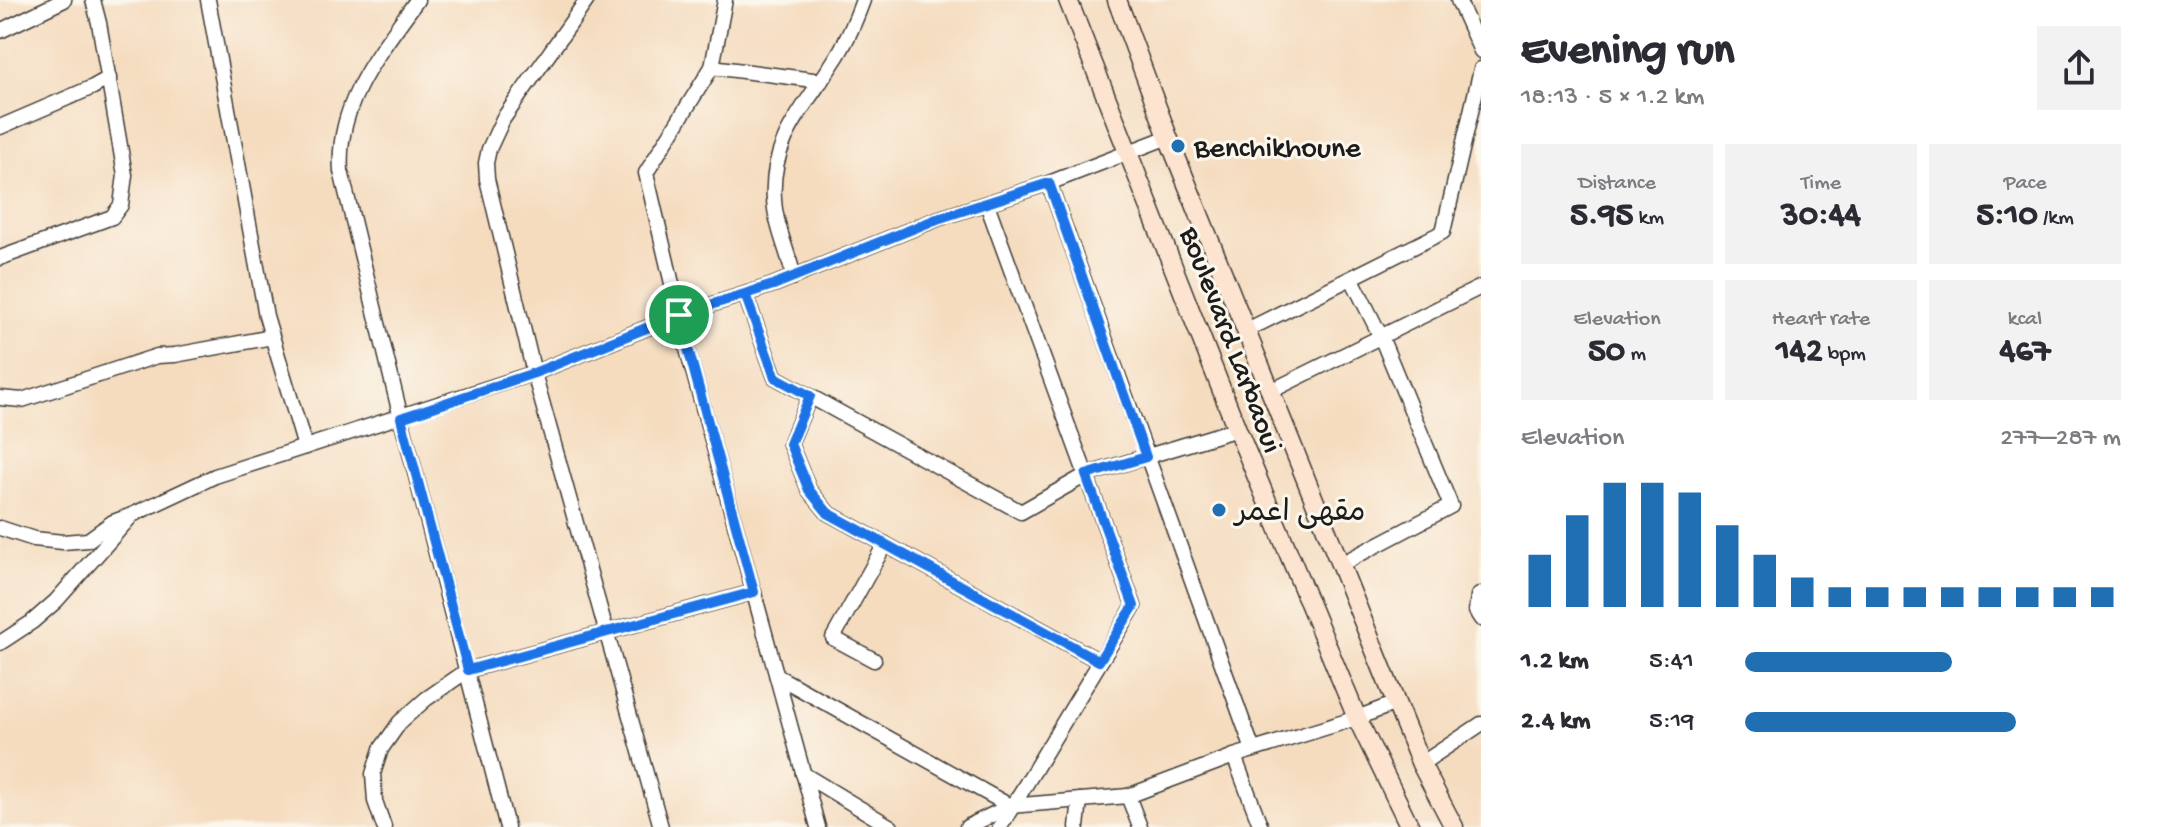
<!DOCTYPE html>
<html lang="en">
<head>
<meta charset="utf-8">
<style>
  body { margin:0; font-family:"Gochi Hand","Playpen Sans Arabic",sans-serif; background:#f2f2f3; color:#2b2b33; height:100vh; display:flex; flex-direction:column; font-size:30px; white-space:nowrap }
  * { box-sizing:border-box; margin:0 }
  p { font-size:26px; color:#7c7c81 }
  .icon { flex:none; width:44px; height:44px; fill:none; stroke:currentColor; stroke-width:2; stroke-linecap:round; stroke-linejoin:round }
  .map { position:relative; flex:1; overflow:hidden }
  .panel { display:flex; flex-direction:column; background:#fff; width:680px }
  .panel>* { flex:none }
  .pin { position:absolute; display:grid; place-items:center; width:68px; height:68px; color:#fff; margin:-34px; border:4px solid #fff; border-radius:50%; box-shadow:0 2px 8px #0007 }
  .round { display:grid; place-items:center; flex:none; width:84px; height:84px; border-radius:0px; background:#f2f2f3 }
  .overview { display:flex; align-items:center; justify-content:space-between; height:136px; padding:0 40px }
  h1 { font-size:44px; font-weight:700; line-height:60px }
  .stats { display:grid; grid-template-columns:repeat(3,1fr); gap:12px; height:136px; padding:8px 40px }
  .stats div { display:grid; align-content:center; border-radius:0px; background:#f2f2f3; text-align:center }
  .stats b { font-size:34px; font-weight:700 }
  .stats small { font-size:22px; font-weight:400 }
  .stats p { font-size:22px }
  .chart { height:224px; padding:16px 40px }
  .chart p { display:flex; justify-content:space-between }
  .chart svg { width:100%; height:144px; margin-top:8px; stroke:#1f6fb2; stroke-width:6 }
  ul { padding:0 40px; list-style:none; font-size:26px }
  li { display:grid; grid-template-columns:128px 96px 1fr; align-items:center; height:60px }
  li i { height:20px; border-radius:10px; background:#1f6fb2 }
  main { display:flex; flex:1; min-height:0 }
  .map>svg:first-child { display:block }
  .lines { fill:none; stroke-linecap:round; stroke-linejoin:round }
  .minor-casing { stroke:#3d3934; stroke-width:17 }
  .secondary-casing { stroke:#3d3934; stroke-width:21 }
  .minor { stroke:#fff; stroke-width:14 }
  .secondary { stroke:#fde4d1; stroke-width:18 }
  .route-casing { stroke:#fff; stroke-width:16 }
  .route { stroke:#1a73e8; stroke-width:10 }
  .poi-dot { fill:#1f6fb2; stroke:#fbf7ec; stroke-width:3 }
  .labels { text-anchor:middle; stroke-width:6; stroke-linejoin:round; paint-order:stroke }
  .poi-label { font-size:30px; fill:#1c1c1c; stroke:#fbf7ec; text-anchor:start }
  .street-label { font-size:30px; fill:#1c1c1c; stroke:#fbf7ec }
</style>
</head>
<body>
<main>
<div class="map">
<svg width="1481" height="827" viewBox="0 0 1481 827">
  <rect width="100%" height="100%" fill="#fbf7ec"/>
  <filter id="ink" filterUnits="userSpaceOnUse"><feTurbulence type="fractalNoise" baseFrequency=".0125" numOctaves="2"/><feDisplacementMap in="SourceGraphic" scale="16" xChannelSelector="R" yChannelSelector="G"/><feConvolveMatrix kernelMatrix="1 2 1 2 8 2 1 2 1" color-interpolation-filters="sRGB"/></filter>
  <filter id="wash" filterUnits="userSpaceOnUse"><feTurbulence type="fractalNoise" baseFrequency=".006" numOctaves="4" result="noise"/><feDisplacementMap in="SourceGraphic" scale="32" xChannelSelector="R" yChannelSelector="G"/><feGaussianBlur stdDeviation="1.8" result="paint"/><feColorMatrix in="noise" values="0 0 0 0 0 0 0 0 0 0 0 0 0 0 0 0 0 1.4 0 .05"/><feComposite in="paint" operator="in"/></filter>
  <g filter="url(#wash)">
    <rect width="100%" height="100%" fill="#f5dcbf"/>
  </g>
  <g filter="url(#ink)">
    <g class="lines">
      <g class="minor-casing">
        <g id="minor">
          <path d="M 208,0 L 266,316 L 305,447"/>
          <path d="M 417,0 C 380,52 336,103 341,171 L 401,418 L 507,827"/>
          <path d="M 587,0 L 503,119 L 489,149 L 486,163 L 487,179 L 534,373 L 661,827"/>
          <path d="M 725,0 L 712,67 L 646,173 L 689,356 L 818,827"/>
          <path d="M 1458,0 L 1481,51"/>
          <path d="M 0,31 L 64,0"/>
          <path d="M 712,67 L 821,81"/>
          <path d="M 0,127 L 93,87 L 109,78"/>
          <path d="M 1049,183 L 1253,750"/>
          <path d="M 987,204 L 1086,475 L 1237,429"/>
          <path d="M 0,258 L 112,217 L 121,205 L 125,175 L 99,23 L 93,0"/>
          <path d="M 794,277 C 788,252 775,224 774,199 C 770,141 805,107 834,61 C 847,42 855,22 863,0"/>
          <path d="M 745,294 L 775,377 L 1021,512 L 1086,475 L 1134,606 L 1000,827"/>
          <path d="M 1247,330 L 1443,232 L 1481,69"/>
          <path d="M 1271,391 L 1481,287"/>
          <path d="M 810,396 L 790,444 L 809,490 L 828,513 L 1099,661"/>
          <path d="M 0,398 L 22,400 L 157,356 L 175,355 L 272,337"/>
          <path d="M 0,528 L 34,539 L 63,542 L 88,540 L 113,522 L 132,515"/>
          <path d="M 1341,564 L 1451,506 L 1381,337 L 1352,279"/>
          <path d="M 1481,594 L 1478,596 L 1476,611 L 1481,619"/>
          <path d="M 0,643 L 32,622 L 56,601 L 132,515 L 215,476 L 534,373 L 679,315 L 773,285 L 937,219 L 1049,183 L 1168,137"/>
          <path d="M 874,660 L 833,638 L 885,544"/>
          <path d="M 777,676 L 1010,806"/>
          <path d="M 1234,756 L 1261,827"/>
          <path d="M 1421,764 L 1481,724"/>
          <path d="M 803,774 L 891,827"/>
          <path d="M 1128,796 L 1140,827"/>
          <path d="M 384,827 L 375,801 L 373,774 L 381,749 L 400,722 L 426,699 L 468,670 L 754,592"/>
          <path d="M 967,827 L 1010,806 L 1128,796 L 1234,756 L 1357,718 L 1396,703"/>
          <path d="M 1077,827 L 1080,800"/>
        </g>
      </g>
      <g class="secondary-casing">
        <g id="secondary">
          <path d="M 1068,0 L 1237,429 L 1357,718 L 1410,827"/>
          <path d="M 1117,0 L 1168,137 L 1396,703 L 1421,764 L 1454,827"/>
        </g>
      </g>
      <use href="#minor" class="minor"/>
      <use href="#secondary" class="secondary"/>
    </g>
  </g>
  <g class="lines" filter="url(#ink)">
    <g class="route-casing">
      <path id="route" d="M 679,315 L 534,373 L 401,418 L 468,670 L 754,592 L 679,315 L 745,294 L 775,377 L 810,396 L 790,444 L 809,490 L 828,513 L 1099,661 L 1134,606 L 1086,475 L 1146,457 L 1049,183 L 937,219 L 773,285 L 679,315"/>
    </g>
    <use href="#route" class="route"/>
  </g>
  <g class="poi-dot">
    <circle cx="1178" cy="146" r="8"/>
    <circle cx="1219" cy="510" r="8"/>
  </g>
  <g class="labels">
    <g class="poi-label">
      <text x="1194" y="156">Benchikhoune</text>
      <text x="1235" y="520">مقهى اعمر</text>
    </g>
    <g class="street-label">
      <text transform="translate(1233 339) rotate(69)" y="10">Boulevard Larbaoui</text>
    </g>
  </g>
</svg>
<div class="pin" style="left:679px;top:315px;background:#1e9e55"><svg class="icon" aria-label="arrive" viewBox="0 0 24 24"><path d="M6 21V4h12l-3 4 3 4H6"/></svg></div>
</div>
<section class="panel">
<div class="overview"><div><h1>Evening run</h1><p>18:13 · 5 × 1.2 km</p></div><a class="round"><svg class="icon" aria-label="share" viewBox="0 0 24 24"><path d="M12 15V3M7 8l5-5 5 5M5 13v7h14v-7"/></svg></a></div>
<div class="stats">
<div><p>Distance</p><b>5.95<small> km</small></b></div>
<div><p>Time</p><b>30:44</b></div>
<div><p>Pace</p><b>5:10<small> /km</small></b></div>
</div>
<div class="stats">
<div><p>Elevation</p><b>50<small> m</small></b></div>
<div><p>Heart rate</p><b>142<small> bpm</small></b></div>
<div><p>kcal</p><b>467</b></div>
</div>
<div class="chart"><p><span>Elevation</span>277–287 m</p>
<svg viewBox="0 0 160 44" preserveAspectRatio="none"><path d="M5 44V28M15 44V16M25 44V6M35 44V6M45 44V9M55 44V19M65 44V28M75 44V35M85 44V38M95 44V38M105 44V38M115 44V38M125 44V38M135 44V38M145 44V38M155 44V38"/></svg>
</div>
<ul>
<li><b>1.2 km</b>5:41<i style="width:55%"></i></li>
<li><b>2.4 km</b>5:19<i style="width:72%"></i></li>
</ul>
</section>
</main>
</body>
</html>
